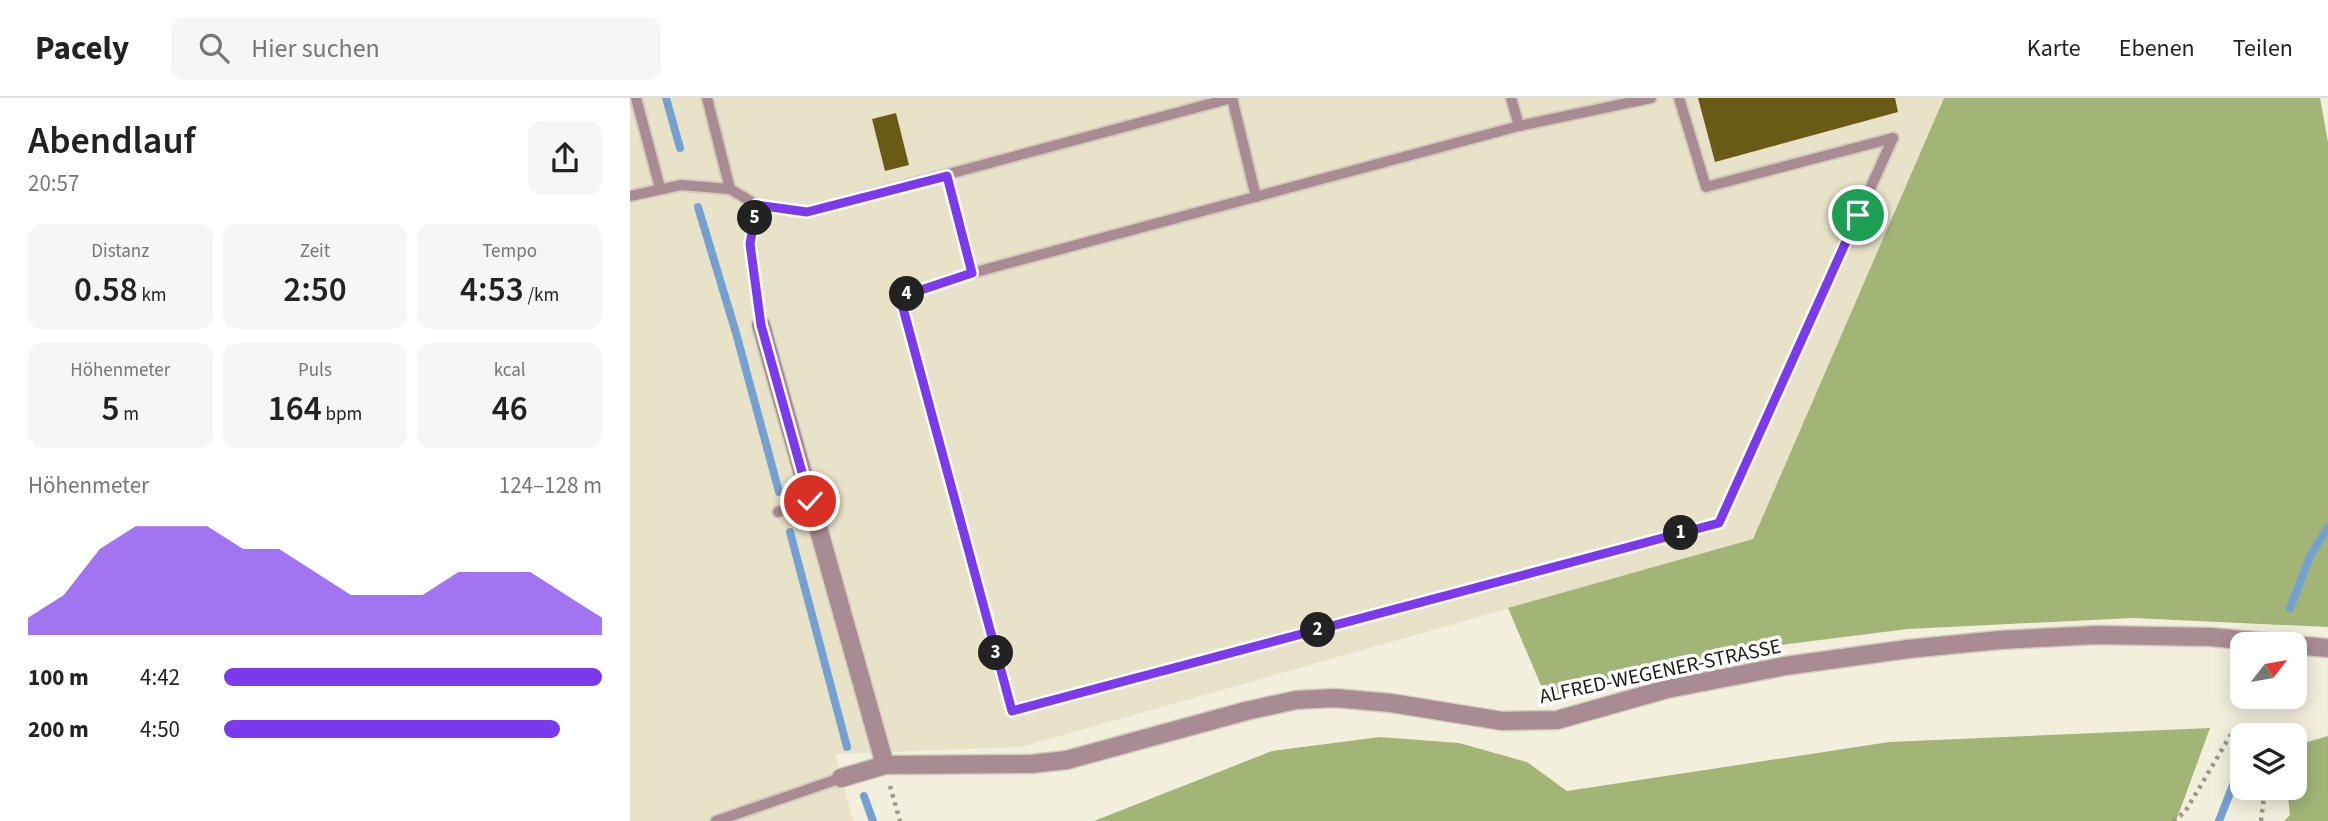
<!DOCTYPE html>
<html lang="de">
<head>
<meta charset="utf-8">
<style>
  body { margin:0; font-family:"Source Sans 3",sans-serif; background:#f6f6f6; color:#222; height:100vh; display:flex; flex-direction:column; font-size:26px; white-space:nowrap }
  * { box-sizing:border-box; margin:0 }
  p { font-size:23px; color:#767676 }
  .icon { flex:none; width:38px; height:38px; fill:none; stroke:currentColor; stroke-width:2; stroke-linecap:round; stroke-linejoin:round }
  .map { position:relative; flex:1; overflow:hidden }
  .panel { display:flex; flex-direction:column; background:#fff; width:630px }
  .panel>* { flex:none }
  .needle { width:46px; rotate:59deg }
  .fabs { position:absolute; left:1600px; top:534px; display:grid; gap:14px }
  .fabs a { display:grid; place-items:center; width:77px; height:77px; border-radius:14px; background:#fff; box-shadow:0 4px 18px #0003; font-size:35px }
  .pin { position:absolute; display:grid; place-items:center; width:60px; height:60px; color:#fff; margin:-30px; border:4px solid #fff; border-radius:50%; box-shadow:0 2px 7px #0007 }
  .km { position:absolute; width:35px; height:35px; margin:-18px; border-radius:50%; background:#222; color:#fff; font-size:19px; line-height:35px; text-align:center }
  .round { display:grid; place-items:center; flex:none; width:74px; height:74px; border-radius:14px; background:#f6f6f6 }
  .overview { display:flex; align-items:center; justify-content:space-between; height:119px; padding:0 28px }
  h1 { font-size:38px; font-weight:600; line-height:52px }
  .figures { display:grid; grid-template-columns:repeat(3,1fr); gap:10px; height:119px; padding:7px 28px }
  .figures div { display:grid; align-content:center; border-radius:14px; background:#f6f6f6; text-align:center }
  .figures b { font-size:35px; font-weight:600 }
  .figures small { font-size:19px; font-weight:400 }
  .figures p { font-size:19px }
  .chart { height:196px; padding:14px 28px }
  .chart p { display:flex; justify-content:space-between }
  .chart svg { width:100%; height:126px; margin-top:7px; fill:#7c3aed; opacity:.7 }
  ul { padding:0 28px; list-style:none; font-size:23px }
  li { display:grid; grid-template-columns:112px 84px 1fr; align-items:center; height:52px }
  li i { height:18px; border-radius:9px; background:#7c3aed }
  header { display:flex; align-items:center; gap:42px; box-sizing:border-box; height:98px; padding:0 35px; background:#fff; border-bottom:2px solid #e0e0e0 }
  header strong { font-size:33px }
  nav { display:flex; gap:38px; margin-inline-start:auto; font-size:24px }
  .search { width:490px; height:63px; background:#f6f6f6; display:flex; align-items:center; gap:18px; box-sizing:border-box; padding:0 24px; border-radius:14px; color:#767676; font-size:26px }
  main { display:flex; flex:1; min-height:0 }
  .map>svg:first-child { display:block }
  .built { fill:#e8e2c9 }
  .forest { fill:#a2b577 }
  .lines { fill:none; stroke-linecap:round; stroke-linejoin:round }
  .stream { stroke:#75a1d1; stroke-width:8 }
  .building { fill:#695a16 }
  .lane-casing { stroke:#d1cdbd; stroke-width:14 }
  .street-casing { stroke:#d1cdbd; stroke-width:21 }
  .path { stroke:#9b988a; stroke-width:4.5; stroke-dasharray:3.5 5; stroke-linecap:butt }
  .lane { stroke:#a98b93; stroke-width:10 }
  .street { stroke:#a98b93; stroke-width:18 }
  .route-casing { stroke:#fff; stroke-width:14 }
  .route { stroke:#7c3aed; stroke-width:9 }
  .labels { text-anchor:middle; stroke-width:7; stroke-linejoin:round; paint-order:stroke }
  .street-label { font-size:21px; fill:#1c1b14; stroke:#fff }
</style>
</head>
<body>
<header>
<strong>Pacely</strong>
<div class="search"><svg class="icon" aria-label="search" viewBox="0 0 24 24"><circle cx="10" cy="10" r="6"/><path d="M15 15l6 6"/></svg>Hier suchen</div>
<nav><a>Karte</a><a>Ebenen</a><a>Teilen</a></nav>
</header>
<main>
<section class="panel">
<div class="overview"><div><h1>Abendlauf</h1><p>20:57</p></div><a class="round"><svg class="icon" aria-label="share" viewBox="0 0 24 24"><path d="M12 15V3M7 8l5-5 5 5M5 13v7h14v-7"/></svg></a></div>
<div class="figures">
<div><p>Distanz</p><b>0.58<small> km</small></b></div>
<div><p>Zeit</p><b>2:50</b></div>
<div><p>Tempo</p><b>4:53<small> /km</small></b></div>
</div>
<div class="figures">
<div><p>Höhenmeter</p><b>5<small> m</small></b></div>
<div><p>Puls</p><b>164<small> bpm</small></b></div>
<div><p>kcal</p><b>46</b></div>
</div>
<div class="chart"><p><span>Höhenmeter</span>124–128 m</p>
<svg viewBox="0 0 160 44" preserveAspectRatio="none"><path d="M0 44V38L10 30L20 14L30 6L40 6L50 6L60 14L70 14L80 22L90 30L100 30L110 30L120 22L130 22L140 22L150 30L160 38V44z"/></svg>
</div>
<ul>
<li><b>100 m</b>4:42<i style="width:100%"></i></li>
<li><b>200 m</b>4:50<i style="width:89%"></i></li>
</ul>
</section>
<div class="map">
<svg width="1698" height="723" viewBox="0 0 1698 723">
  <rect width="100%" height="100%" fill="#f3efdd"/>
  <path class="built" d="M 0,0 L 1314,0 L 1123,441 L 391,649 L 205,656 L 223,723 L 0,723 Z"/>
  <g class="forest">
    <path d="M 1314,0 L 1690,0 L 1698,44 L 1698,529 L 1503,520 L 1278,531 L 1101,553 L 916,599 L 878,510 L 1123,441 Z"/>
    <path d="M 1580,630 L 1546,723 L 464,723 L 642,653 L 750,639 L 829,645 L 897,664 L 937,693 L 1259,644 Z"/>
    <path d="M 1698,638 L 1698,723 L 1654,723 L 1660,717 L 1657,690 L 1664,690 L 1664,648 Z"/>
  </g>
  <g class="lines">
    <g class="stream">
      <path d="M 36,0 L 50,50"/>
      <path d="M 68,109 L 106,235 L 149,394"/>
      <path d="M 160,434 L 217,649"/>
      <path d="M 1660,510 L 1680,458 L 1698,429"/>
      <path d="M 234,698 L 243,723"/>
      <path d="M 1589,723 L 1612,664"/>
    </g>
  </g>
  <g class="building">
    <path d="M 1068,0 L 1265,0 L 1268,14 L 1085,64 Z"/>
    <path d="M 266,15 L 279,67 L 255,73 L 242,21 Z"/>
  </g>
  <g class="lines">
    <g class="lane-casing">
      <g id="lane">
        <path d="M 6,0 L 30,90"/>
        <path d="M 77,0 L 100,91 L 127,107 L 177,114 L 602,0"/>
        <path d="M 602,0 L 626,99"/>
        <path d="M 881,0 L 889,28 L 1021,0"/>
        <path d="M 1049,0 L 1076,89 L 1263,40"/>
        <path d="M 317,78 L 342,175 L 270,199 L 382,613 L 1089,425 L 1263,40"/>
        <path d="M 0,98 L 51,87 L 100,91"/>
        <path d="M 127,107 L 120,146 L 131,227"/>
        <path d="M 342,175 L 889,28"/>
        <path d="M 148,414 L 180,403"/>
        <path d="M 86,723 L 211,680"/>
      </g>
    </g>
    <g class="street-casing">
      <g id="street">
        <path d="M 131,227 L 255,667"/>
        <path d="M 1664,547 L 1698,550"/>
        <path d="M 211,680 L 255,667 L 401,666 L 437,662 L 616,613 L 666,602 L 705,600 L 761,605 L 872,623 L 927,622 L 1037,591 L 1155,568 L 1278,551 L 1370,542 L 1467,537 L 1581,539 L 1656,546"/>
      </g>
    </g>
    <g class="path">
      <path d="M 260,688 L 270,723"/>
      <path d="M 1543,723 L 1555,714 L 1603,633 L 1624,637"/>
      <path d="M 1631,723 L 1635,690"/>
    </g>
    <use href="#lane" class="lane"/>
    <use href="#street" class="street"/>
  </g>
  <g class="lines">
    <g class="route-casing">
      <path id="route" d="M 180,403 L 131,227 L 120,146 L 127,107 L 177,114 L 317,78 L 342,175 L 270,199 L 382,613 L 1089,425 L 1228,117"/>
    </g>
    <use href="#route" class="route"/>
  </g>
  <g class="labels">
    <g class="street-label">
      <text transform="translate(1030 573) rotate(-12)" y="7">ALFRED-WEGENER-STRASSE</text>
    </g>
  </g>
</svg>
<div class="fabs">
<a><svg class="needle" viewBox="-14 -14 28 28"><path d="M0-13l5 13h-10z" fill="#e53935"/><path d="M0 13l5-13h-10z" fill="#767676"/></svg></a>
<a><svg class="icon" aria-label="layers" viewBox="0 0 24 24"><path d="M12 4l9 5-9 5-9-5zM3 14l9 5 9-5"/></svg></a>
</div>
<div class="pin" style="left:1228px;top:117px;background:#1e9e55"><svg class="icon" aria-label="arrive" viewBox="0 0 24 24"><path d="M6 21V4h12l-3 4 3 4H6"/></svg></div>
<div class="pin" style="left:180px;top:403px;background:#d93025"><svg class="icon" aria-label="check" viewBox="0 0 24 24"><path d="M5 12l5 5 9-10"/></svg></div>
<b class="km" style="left:1051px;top:435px">1</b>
<b class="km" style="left:688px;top:532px">2</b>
<b class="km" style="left:366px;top:555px">3</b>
<b class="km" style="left:277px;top:196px">4</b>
<b class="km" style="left:125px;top:120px">5</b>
</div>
</main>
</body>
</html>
